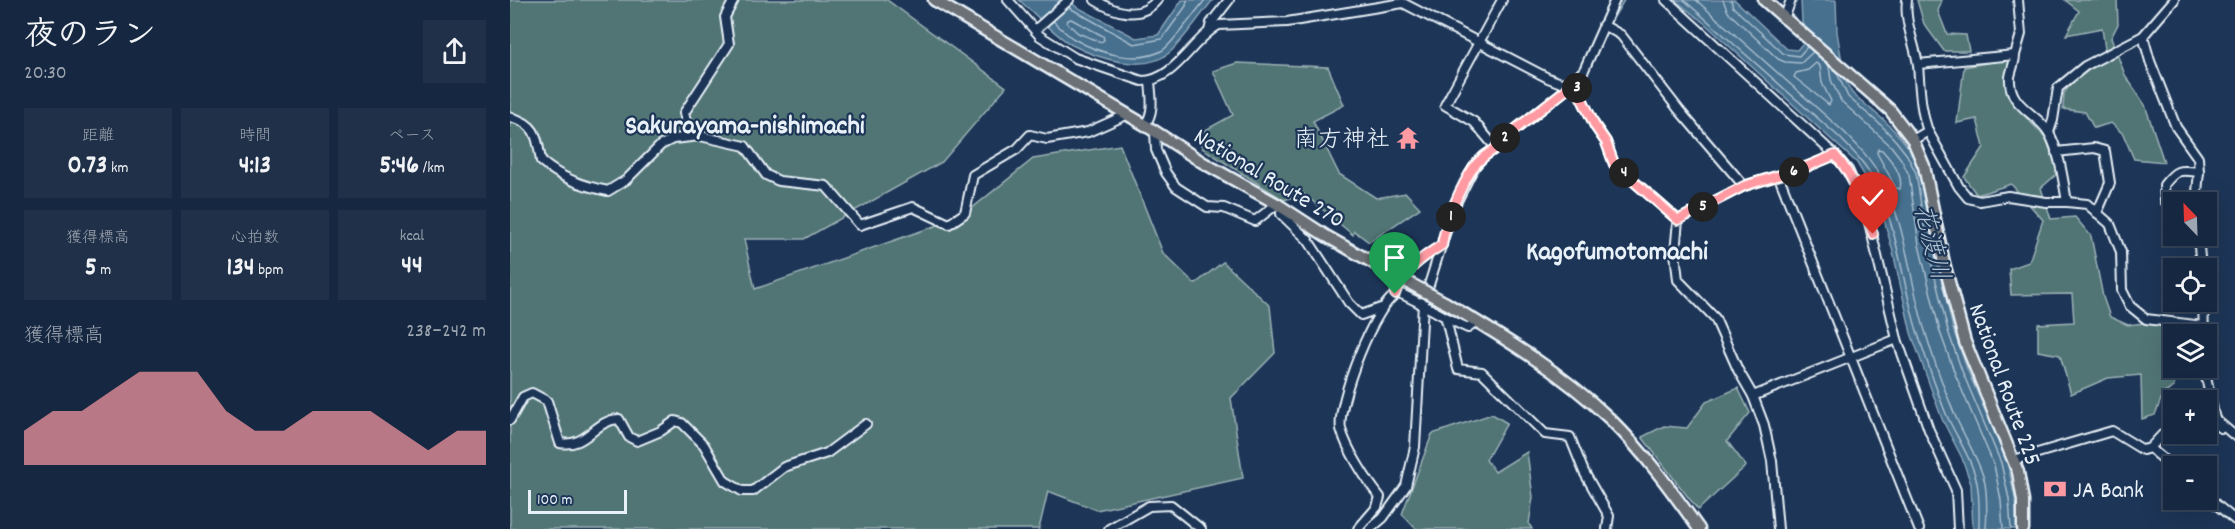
<!DOCTYPE html>
<html lang="ja">
<head>
<meta charset="utf-8">
<style>
  body { margin:0; font-family:Dekko,"Klee One",sans-serif; background:#1f3048; color:#f1f3f6; height:100vh; display:flex; flex-direction:column; font-size:22px; white-space:nowrap }
  * { box-sizing:border-box; margin:0 }
  p { font-size:20px; color:#9ea6b1 }
  .icon { flex:none; width:33px; height:33px; fill:none; stroke:currentColor; stroke-width:2; stroke-linecap:round; stroke-linejoin:round }
  .map { position:relative; flex:1; overflow:hidden }
  .panel { display:flex; flex-direction:column; background:#162841; width:510px }
  .panel>* { flex:none }
  .needle { width:39px; rotate:337deg }
  .buttons { position:absolute; left:1653px; top:192px; display:grid; gap:12px }
  .buttons a { display:grid; place-items:center; width:54px; height:54px; border-radius:0px; background:#162841; box-shadow:0 6px 24px #0002,0 0 0 2px #35445a; font-size:30px }
  .scale { position:absolute; left:18px; bottom:15px; width:99px; box-sizing:border-box; padding-left:6px; border:3px solid #e8f1f8; border-top:0; font-size:16px; line-height:21px; white-space:nowrap; color:#e8f1f8; -webkit-text-stroke:4px #1d3557; paint-order:stroke }
  .pin { position:absolute; display:grid; place-items:center; width:51px; height:51px; color:#fff; margin:-62px -26px; border-radius:50% 50% 50% 0; rotate:-45deg; box-shadow:0 0 6px #0007 }
  .pin .icon { rotate:45deg }
  .km { position:absolute; width:30px; height:30px; margin:-15px; border-radius:50%; background:#222; color:#fff; font-size:16px; line-height:30px; text-align:center }
  .round { display:grid; place-items:center; flex:none; width:63px; height:63px; border-radius:0px; background:#1f3048 }
  .summary { display:flex; align-items:center; justify-content:space-between; height:102px; padding:0 24px }
  h1 { font-size:33px; font-weight:700; line-height:45px }
  .figures { display:grid; grid-template-columns:repeat(3,1fr); gap:9px; height:102px; padding:6px 24px }
  .figures div { display:grid; align-content:center; border-radius:0px; background:#1f3048; text-align:center }
  .figures b { font-size:26px; font-weight:700 }
  .figures small { font-size:16px; font-weight:400 }
  .figures p { font-size:16px }
  .chart { height:168px; padding:12px 24px }
  .chart p { display:flex; justify-content:space-between }
  .chart svg { width:100%; height:108px; margin-top:6px; fill:#ff9aa2; opacity:.7 }
  main { display:flex; flex:1; min-height:0 }
  .map>svg:first-child { display:block }
  .green { fill:#517475; stroke:#9cb2b6; stroke-width:1.5 }
  .water { fill:#466f8e; stroke:#87a3b8; stroke-width:1.5 }
  .lines { fill:none; stroke-linecap:round; stroke-linejoin:round }
  .shore { stroke:#a7bdce; stroke-width:1.5 }
  .stream { stroke:#87a3b8; stroke-width:2 }
  .minor-casing { stroke:#e8f1f8; stroke-width:12 }
  .highway-casing { stroke:#e8f1f8; stroke-width:15 }
  .minor { stroke:#1d3557; stroke-width:8 }
  .highway { stroke:#6b6f75; stroke-width:10 }
  .highway-bridge-casing { stroke:#e8f1f8; stroke-width:15; stroke-linecap:butt }
  .highway-bridge { stroke:#6b6f75; stroke-width:10 }
  .route-casing { stroke:#fff; stroke-width:12 }
  .route { stroke:#ff9aa2; stroke-width:8 }
  .labels { text-anchor:middle; stroke-width:4.5; stroke-linejoin:round; paint-order:stroke }
  .poi-label { font-size:24px; fill:#e8f1f8; stroke:#1d3557; text-anchor:end }
  .street-label { font-size:24px; fill:#e8f1f8; stroke:#1d3557 }
  .water-label { font-size:26px; font-style:italic; fill:#afc4d3; stroke:#1d3557 }
  .quarter-label { font-size:27px; font-weight:bold; fill:#e8f1f8; stroke:#1d3557 }
</style>
</head>
<body>
<main>
<section class="panel">
<div class="summary"><div><h1>夜のラン</h1><p>20:30</p></div><a class="round"><svg class="icon" aria-label="share" viewBox="0 0 24 24"><path d="M12 15V3M7 8l5-5 5 5M5 13v7h14v-7"/></svg></a></div>
<div class="figures">
<div><p>距離</p><b>0.73<small> km</small></b></div>
<div><p>時間</p><b>4:13</b></div>
<div><p>ペース</p><b>5:46<small> /km</small></b></div>
</div>
<div class="figures">
<div><p>獲得標高</p><b>5<small> m</small></b></div>
<div><p>心拍数</p><b>134<small> bpm</small></b></div>
<div><p>kcal</p><b>44</b></div>
</div>
<div class="chart"><p><span>獲得標高</span>238–242 m</p>
<svg viewBox="0 0 160 44" preserveAspectRatio="none"><path d="M0 44V30L10 22L20 22L30 14L40 6L50 6L60 6L70 22L80 30L90 30L100 22L110 22L120 22L130 30L140 38L150 30L160 30V44z"/></svg>
</div>
</section>
<div class="map">
<svg width="1725" height="529" viewBox="0 0 1725 529">
  <rect width="100%" height="100%" fill="#1d3557"/>
  <filter id="ink" filterUnits="userSpaceOnUse"><feTurbulence type="fractalNoise" baseFrequency=".0167" numOctaves="2"/><feDisplacementMap in="SourceGraphic" scale="12" xChannelSelector="R" yChannelSelector="G"/><feConvolveMatrix kernelMatrix="1 2 1 2 8 2 1 2 1" color-interpolation-filters="sRGB"/></filter>
  <g filter="url(#ink)">
    <g class="green">
      <path d="M 0,0 L 377,0 L 496,87 L 432,162 L 294,239 L 234,239 L 245,289 L 451,217 L 523,159 L 610,145 L 653,253 L 685,284 L 713,262 L 760,306 L 765,353 L 721,398 L 733,478 L 587,510 L 538,491 L 529,529 L 0,529 Z"/>
      <path d="M 1407,0 L 1432,0 L 1428,11 L 1437,34 L 1456,35 L 1459,51 L 1434,51 L 1414,24 Z"/>
      <path d="M 1555,0 L 1607,0 L 1608,24 L 1601,38 L 1615,75 L 1635,105 L 1654,162 L 1624,159 L 1613,134 L 1601,123 L 1584,128 L 1575,112 L 1553,109 L 1554,93 L 1569,74 L 1591,63 L 1595,49 L 1592,28 L 1556,35 L 1569,11 Z"/>
      <path d="M 1499,59 L 1497,86 L 1505,106 L 1536,138 L 1548,173 L 1531,188 L 1541,219 L 1565,217 L 1581,236 L 1593,297 L 1600,317 L 1618,325 L 1634,323 L 1667,329 L 1667,334 L 1664,334 L 1664,387 L 1653,394 L 1645,415 L 1632,419 L 1631,375 L 1598,378 L 1561,394 L 1550,355 L 1528,351 L 1528,324 L 1564,322 L 1562,294 L 1501,295 L 1499,269 L 1519,262 L 1533,220 L 1501,184 L 1467,195 L 1454,177 L 1474,147 L 1467,119 L 1447,123 L 1454,67 Z"/>
      <path d="M 727,63 L 818,67 L 834,105 L 803,121 L 829,174 L 866,198 L 896,193 L 910,208 L 859,242 L 844,231 L 843,235 L 794,194 L 774,200 L 692,148 L 688,134 L 723,115 L 703,71 Z"/>
      <path d="M 1228,388 L 1240,413 L 1217,441 L 1236,466 L 1188,510 L 1132,437 L 1154,426 L 1177,428 L 1196,402 Z"/>
      <path d="M 982,414 L 997,423 L 976,460 L 985,472 L 1017,452 L 1023,497 L 1019,524 L 1022,529 L 906,529 L 892,514 L 922,434 Z"/>
    </g>
    <g class="water">
      <path d="M 509,0 L 560,0 L 565,6 L 626,38 L 648,35 L 672,0 L 703,0 C 690,15 673,41 659,53 C 634,74 587,58 562,45 C 546,36 524,13 509,0 Z"/>
      <path d="M 1165,0 L 1225,0 L 1277,49 L 1287,50 L 1293,43 L 1291,0 L 1326,0 L 1327,32 L 1335,80 L 1342,93 L 1376,122 L 1391,138 L 1402,152 L 1412,171 L 1423,243 L 1443,329 L 1457,369 L 1497,461 L 1505,498 L 1507,529 L 1463,529 L 1461,484 L 1452,458 L 1432,419 L 1401,333 L 1383,252 L 1373,216 L 1360,185 L 1347,163 L 1193,22 Z"/>
    </g>
    <g class="lines">
      <g class="shore">
        <path d="M 1174,0 L 1329,137 C 1344,152 1357,165 1366,184 C 1389,232 1392,284 1408,334 C 1417,361 1426,390 1437,416 C 1447,438 1462,459 1467,483 C 1470,498 1469,514 1469,529"/>
        <path d="M 1186,0 L 1334,132 C 1349,147 1362,160 1371,178 C 1397,226 1399,280 1415,331 C 1423,358 1433,386 1444,413 C 1453,435 1467,455 1474,479 C 1478,495 1477,513 1476,529"/>
        <path d="M 1213,0 L 1218,12 L 1268,59 L 1275,62 L 1291,63 L 1303,52"/>
        <path d="M 1221,0 L 1223,7 L 1274,54 L 1289,56 L 1297,47"/>
        <path d="M 558,7 L 624,44 L 652,39 L 676,6 L 677,0"/>
        <path d="M 561,19 L 593,36 L 594,40 L 591,42 L 568,33 L 557,23 L 558,20 Z"/>
        <path d="M 543,21 C 550,27 557,35 564,39 C 588,53 628,65 653,50 C 663,43 686,11 695,0"/>
        <path d="M 1306,63 L 1310,66 L 1312,83 L 1321,101 L 1319,105 L 1284,77 L 1286,73 L 1298,70 Z"/>
        <path d="M 1319,66 L 1321,80 L 1331,101 L 1381,146 L 1391,159 L 1399,175 L 1409,245 L 1430,332 L 1445,374 L 1484,465 L 1491,500 L 1493,529"/>
        <path d="M 1327,73 L 1338,97 L 1372,126 L 1386,141 L 1397,155 L 1406,173 L 1417,244 L 1438,331 L 1452,371 L 1491,463 L 1499,499 L 1501,529"/>
        <path d="M 1368,149 L 1372,150 C 1381,160 1394,175 1390,189 L 1386,188 L 1367,153 Z"/>
      </g>
      <path class="stream" d="M 1102,20 L 1114,0"/>
      <g class="minor-casing">
        <g id="minor">
          <path d="M 498,0 L 530,36 L 565,58 L 632,81 C 665,81 682,39 709,25 L 777,22 L 893,3 L 1038,78 L 1051,83 L 1063,80"/>
          <path d="M 585,0 C 604,12 630,21 647,0"/>
          <path d="M 1156,0 L 1325,155"/>
          <path d="M 1397,0 C 1394,22 1405,44 1408,65 C 1410,88 1410,109 1418,131 L 1403,140"/>
          <path d="M 1274,19 L 1281,0"/>
          <path d="M 1093,25 L 1111,35 L 1169,110 L 1234,186"/>
          <path d="M 525,30 L 559,0"/>
          <path d="M 699,31 L 701,23 L 719,0"/>
          <path d="M 1633,36 L 1640,61 L 1666,127 L 1688,158 L 1689,172 L 1686,202"/>
          <path d="M 1505,55 L 1511,34 L 1508,0"/>
          <path d="M 1408,64 L 1505,55 C 1505,63 1501,70 1500,77 C 1498,107 1528,113 1539,133 C 1550,153 1553,180 1557,202"/>
          <path d="M 1063,80 L 1085,126 L 1096,142 L 1104,164 L 1168,220 L 1165,253 L 1168,280 L 1205,318 L 1228,370 L 1243,396 L 1254,425 L 1262,461 L 1268,529"/>
          <path d="M 0,117 C 27,124 27,137 31,161 C 51,178 72,186 98,191 L 116,180 L 151,145 L 163,139 L 190,136 L 235,146 L 256,175 L 269,181 L 316,186 L 350,225 L 403,207 L 439,224 L 455,213 L 463,175 L 507,149 L 520,135 L 537,139 L 578,132 L 616,115"/>
          <path d="M 635,125 C 645,111 641,97 640,81"/>
          <path d="M 1418,131 L 1449,187 L 1458,198 L 1470,201 L 1498,196 L 1536,202 L 1557,202 L 1577,204 L 1600,224 L 1611,252 L 1612,290 L 1620,306 L 1636,319 L 1693,326"/>
          <path d="M 645,132 L 646,150 L 656,173 L 666,187 L 697,207 L 714,208 L 745,221 L 767,204"/>
          <path d="M 1539,132 L 1543,120 L 1548,88 L 1575,66 L 1633,36 L 1664,0"/>
          <path d="M 180,137 L 174,113 L 219,44 L 215,17 L 224,0"/>
          <path d="M 986,148 L 964,122 L 935,105 L 992,0"/>
          <path d="M 1546,152 L 1584,148 L 1595,151 L 1600,183 L 1587,213"/>
          <path d="M 1269,177 L 1409,529"/>
          <path d="M 1655,201 L 1654,185 C 1667,168 1670,170 1689,172"/>
          <path d="M 771,207 L 771,214 L 798,240 L 839,303 L 851,315 L 871,308"/>
          <path d="M 1168,220 L 1234,186 L 1296,167 L 1325,155 L 1338,170 L 1357,214 L 1387,339 L 1419,430 L 1446,490 L 1448,529"/>
          <path d="M 1688,236 L 1691,268"/>
          <path d="M 885,294 C 892,271 913,257 932,245"/>
          <path d="M 1693,302 L 1694,334"/>
          <path d="M 936,319 L 948,369 L 972,372 L 1035,434 L 1060,437 L 1074,472 L 1099,516 L 1097,529"/>
          <path d="M 1694,368 L 1705,419 L 1725,436"/>
          <path d="M 1243,396 L 1387,339"/>
          <path d="M 0,420 L 13,397 L 22,393 L 37,401 L 50,443 C 77,448 84,420 109,419 L 119,437 L 127,441 L 151,431 L 165,421 L 172,423 L 194,445 L 215,481 L 232,491 L 243,491 L 274,467 L 317,453 L 356,424"/>
          <path d="M 1696,421 L 1711,428"/>
          <path d="M 1640,448 L 1664,422"/>
          <path d="M 1504,460 L 1602,431 L 1633,450 L 1640,448 L 1664,468"/>
          <path d="M 1696,496 L 1725,520"/>
          <path d="M 599,529 L 639,506 L 661,505 L 691,529"/>
          <path d="M 848,529 L 867,507 L 870,497 C 857,481 836,448 831,429 C 826,405 866,299 889,293 C 913,303 934,318 958,328 L 967,321"/>
          <path d="M 860,529 L 873,518 L 896,486 L 905,447 L 913,304 L 933,240 L 945,205 L 964,167 L 974,156 L 986,148 L 988,143 L 1053,92 L 1074,70 L 1105,0"/>
        </g>
      </g>
      <g class="highway-casing">
        <g id="highway">
          <path d="M 424,0 L 635,125 L 692,162 L 767,204 L 816,236 L 881,273"/>
          <path d="M 1254,0 L 1380,110 L 1403,140 L 1414,166 L 1434,263 L 1455,342 L 1508,472 L 1513,501 L 1513,529"/>
          <path d="M 936,303 C 993,337 1052,373 1100,419 C 1134,452 1162,491 1189,529"/>
        </g>
      </g>
      <use href="#minor" class="minor"/>
      <use href="#highway" class="highway"/>
      <g class="highway-bridge-casing">
        <path id="highway-bridge" d="M 881,273 L 936,303"/>
      </g>
      <use href="#highway-bridge" class="highway-bridge"/>
    </g>
  </g>
  <g class="lines" filter="url(#ink)">
    <g class="route-casing">
      <path id="route" d="M 885,294 C 892,271 913,257 932,245 C 935,223 951,185 964,167 C 970,158 978,154 986,148 L 988,143 L 1053,92 L 1063,80 L 1085,126 L 1096,142 L 1104,164 L 1168,220 L 1234,186 L 1296,167 L 1325,155 C 1345,178 1354,204 1363,234"/>
    </g>
    <use href="#route" class="route"/>
  </g>
  <defs>
    <g id="temple-bare" transform="scale(1.8)"><path d="M0-6L5-2H3V0L6.5 2.5H4V6H1.5V3h-3V6H-4V2.5H-6.5L-3 0V-2H-5Z" fill="#ff9aa2" stroke="#1d3557" stroke-width="2.5" paint-order="stroke"/></g>
    <g id="bank-bare" transform="scale(1.8)"><path d="M-6-4H6V4H-6ZM0-2.3a2.3 2.3 0 1 0 0 4.6a2.3 2.3 0 1 0 0-4.6Z" fill="#ff9aa2" stroke="#1d3557" stroke-width="2.5" paint-order="stroke"/></g>
  </defs>
  <g fill-rule="evenodd">
    <use href="#temple-bare" x="898" y="138"/>
    <use href="#bank-bare" x="1545" y="489"/>
  </g>
  <g class="labels">
    <g class="poi-label">
      <text x="880" y="146">南方神社</text>
      <text x="1563" y="497" text-anchor="start">JA Bank</text>
    </g>
    <g class="street-label">
      <text transform="translate(760 177) rotate(31)" y="8">National Route 270</text>
      <text transform="translate(1496 384) rotate(70)" y="8">National Route 225</text>
    </g>
    <g class="water-label">
      <text transform="translate(1423 242) rotate(76)" y="9">花渡川</text>
    </g>
    <g class="quarter-label">
      <text x="235" y="133">Sakurayama-nishimachi</text>
      <text x="1107" y="259">Kagofumotomachi</text>
    </g>
  </g>
</svg>
<div class="buttons">
<a><svg class="needle" viewBox="-14 -14 28 28"><path d="M0-13l5 13h-10z" fill="#e53935"/><path d="M0 13l5-13h-10z" fill="#9ea6b1"/></svg></a>
<a><svg class="icon" aria-label="locate" viewBox="0 0 24 24"><circle cx="12" cy="12" r="6"/><path d="M12 2v4M12 18v4M2 12h4M18 12h4"/></svg></a>
<a><svg class="icon" aria-label="layers" viewBox="0 0 24 24"><path d="M12 4l9 5-9 5-9-5zM3 14l9 5 9-5"/></svg></a>
<a>+</a>
<a>−</a>
</div>
<div class="scale">100 m</div>
<div class="pin" style="left:885px;top:294px;background:#1e9e55"><svg class="icon" aria-label="arrive" viewBox="0 0 24 24"><path d="M6 21V4h12l-3 4 3 4H6"/></svg></div>
<div class="pin" style="left:1363px;top:234px;background:#d93025"><svg class="icon" aria-label="check" viewBox="0 0 24 24"><path d="M5 12l5 5 9-10"/></svg></div>
<b class="km" style="left:941px;top:217px">1</b>
<b class="km" style="left:995px;top:138px">2</b>
<b class="km" style="left:1067px;top:88px">3</b>
<b class="km" style="left:1114px;top:173px">4</b>
<b class="km" style="left:1193px;top:207px">5</b>
<b class="km" style="left:1284px;top:172px">6</b>
</div>
</main>
</body>
</html>
